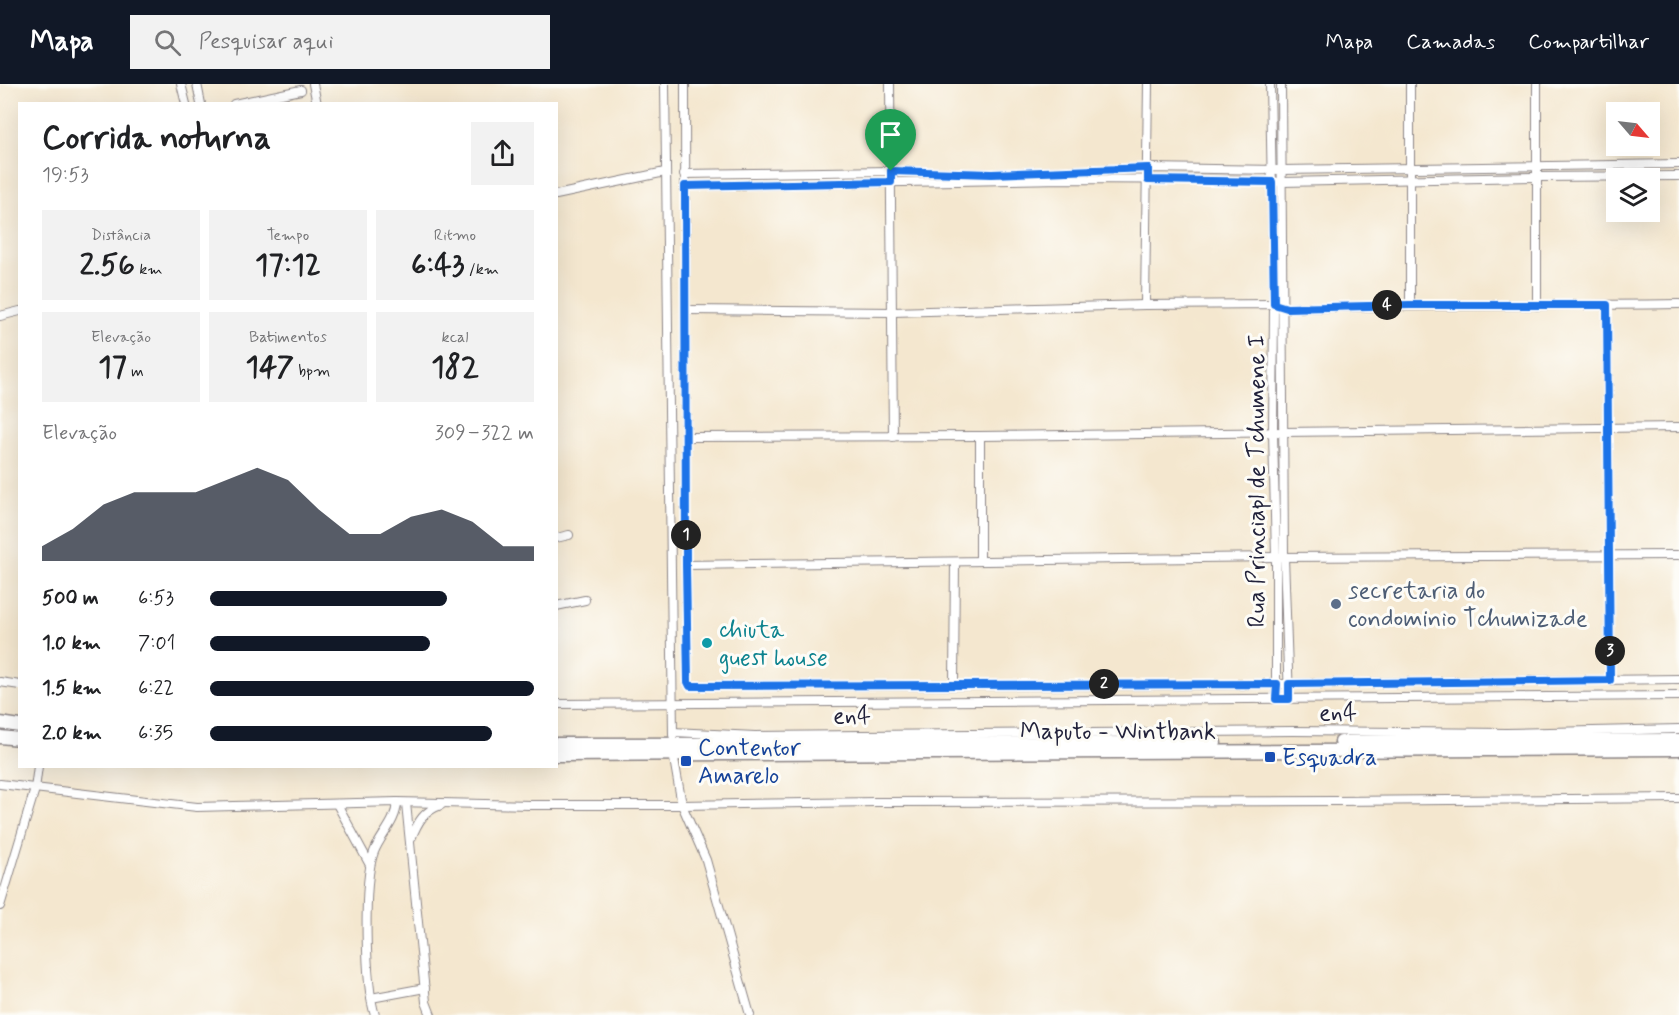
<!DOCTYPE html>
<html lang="pt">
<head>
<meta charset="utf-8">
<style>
  body { margin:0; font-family:Mynerve,sans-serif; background:#f2f2f2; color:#202124; height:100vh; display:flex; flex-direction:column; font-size:22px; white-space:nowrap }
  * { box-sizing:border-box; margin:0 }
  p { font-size:20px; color:#757577 }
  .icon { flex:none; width:33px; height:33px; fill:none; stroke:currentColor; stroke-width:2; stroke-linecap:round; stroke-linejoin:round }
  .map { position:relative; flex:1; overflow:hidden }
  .panel { position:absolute; left:18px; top:18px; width:540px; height:666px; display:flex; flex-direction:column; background:#fff; border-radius:0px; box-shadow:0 6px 24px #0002 }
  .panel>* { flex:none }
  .needle { width:39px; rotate:118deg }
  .fabs { position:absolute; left:1606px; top:18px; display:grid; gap:12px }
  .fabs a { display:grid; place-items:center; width:54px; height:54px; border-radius:0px; background:#fff; box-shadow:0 6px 24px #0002; font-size:30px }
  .pin { position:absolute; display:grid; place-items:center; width:51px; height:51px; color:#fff; margin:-62px -26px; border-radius:50% 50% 50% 0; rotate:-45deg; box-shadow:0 0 6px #0007 }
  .pin .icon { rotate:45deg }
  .km { position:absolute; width:30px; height:30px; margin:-15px; border-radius:50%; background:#222; color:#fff; font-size:16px; line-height:30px; text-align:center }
  .round { display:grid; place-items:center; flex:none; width:63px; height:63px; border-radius:0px; background:#f2f2f2 }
  .head { display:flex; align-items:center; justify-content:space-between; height:102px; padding:0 24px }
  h1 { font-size:33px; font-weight:700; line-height:45px }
  .metrics { display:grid; grid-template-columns:repeat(3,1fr); gap:9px; height:102px; padding:6px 24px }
  .metrics div { display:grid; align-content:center; border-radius:0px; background:#f2f2f2; text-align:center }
  .metrics b { font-size:30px; font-weight:700 }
  .metrics small { font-size:16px; font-weight:400 }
  .metrics p { font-size:16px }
  .chart { height:168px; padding:12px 24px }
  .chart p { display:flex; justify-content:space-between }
  .chart svg { width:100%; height:108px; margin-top:6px; fill:#111827; opacity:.7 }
  ul { padding:0 24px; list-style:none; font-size:20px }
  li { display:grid; grid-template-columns:96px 72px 1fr; align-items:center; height:45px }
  li i { height:15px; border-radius:8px; background:#111827 }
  header { display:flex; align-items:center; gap:36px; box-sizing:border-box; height:84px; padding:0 30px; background:#111827; color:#fff }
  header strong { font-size:28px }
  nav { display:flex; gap:33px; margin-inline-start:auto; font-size:21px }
  .search { width:420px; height:54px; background:#f2f2f2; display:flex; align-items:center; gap:15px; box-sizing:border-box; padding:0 21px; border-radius:0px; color:#757577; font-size:22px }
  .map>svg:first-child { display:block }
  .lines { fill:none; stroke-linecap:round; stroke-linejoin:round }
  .minor-casing { stroke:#8b8485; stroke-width:10 }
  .highway-casing { stroke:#8b8485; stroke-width:15 }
  .minor { stroke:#fff; stroke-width:8 }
  .highway { stroke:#fff; stroke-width:12 }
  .route-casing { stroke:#fff; stroke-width:12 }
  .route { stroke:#1a73e8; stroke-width:8 }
  .service-dot { fill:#5c6f8a; stroke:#fdfcf7; stroke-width:2 }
  .culture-dot { fill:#0f9aa8; stroke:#fdfcf7; stroke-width:2 }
  .transit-dot { fill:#1a4fb4; stroke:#fdfcf7; stroke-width:2 }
  .labels { text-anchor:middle; stroke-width:6; stroke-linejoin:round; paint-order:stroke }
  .street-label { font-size:24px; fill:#22223b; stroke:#fdfcf7 }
  .service-label { font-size:24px; fill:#4e5e75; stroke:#fdfcf7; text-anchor:start }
  .culture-label { font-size:24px; fill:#0d838f; stroke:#fdfcf7; text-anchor:start }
  .transit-label { font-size:24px; fill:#164399; stroke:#fdfcf7; text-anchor:start }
</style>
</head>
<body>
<header>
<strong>Mapa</strong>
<div class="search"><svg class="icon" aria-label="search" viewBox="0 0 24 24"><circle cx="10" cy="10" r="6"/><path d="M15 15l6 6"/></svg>Pesquisar aqui</div>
<nav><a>Mapa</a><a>Camadas</a><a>Compartilhar</a></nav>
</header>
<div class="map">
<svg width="1679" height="931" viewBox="0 0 1679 931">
  <rect width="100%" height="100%" fill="#fdfcf7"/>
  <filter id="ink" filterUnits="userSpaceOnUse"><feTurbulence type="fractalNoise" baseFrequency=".0167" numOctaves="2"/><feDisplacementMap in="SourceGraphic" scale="12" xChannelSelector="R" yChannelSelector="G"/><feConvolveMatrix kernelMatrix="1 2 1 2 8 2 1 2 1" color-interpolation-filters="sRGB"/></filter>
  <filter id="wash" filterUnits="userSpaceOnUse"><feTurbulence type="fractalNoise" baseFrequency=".008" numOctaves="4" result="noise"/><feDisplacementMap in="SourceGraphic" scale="24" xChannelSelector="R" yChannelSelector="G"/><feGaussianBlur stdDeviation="1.35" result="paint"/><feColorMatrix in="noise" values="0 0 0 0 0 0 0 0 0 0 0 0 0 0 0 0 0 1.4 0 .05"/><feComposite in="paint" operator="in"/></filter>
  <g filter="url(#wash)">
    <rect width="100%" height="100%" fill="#f4e7cf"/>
  </g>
  <g filter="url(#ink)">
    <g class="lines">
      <g class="minor-casing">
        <g id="minor">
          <path d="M 181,0 L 186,20"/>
          <path d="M 197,0 L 201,20"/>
          <path d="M 313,0 L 317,20"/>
          <path d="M 665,0 L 673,651"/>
          <path d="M 685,0 L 686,481 L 688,598 L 690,602 L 1203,601 L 1679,595"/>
          <path d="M 890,0 L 893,353"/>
          <path d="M 1270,0 L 1274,220 L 1273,348 L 1276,473 L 1276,615"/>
          <path d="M 1281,0 L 1284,473 L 1289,615"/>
          <path d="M 1410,0 L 1410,221"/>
          <path d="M 1537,0 L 1537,222"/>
          <path d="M 234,20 L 301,6"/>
          <path d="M 684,90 L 891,87 L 992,90 L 1148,84 L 1282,86 L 1679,80"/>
          <path d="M 685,102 L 1064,95 L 1233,96 L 1282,98 L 1536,93 L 1679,92"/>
          <path d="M 556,111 L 665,88"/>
          <path d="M 1145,221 L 1148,0"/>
          <path d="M 1607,221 L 1610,596"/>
          <path d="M 686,226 L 893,228 L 1145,221 L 1274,220 L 1287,224 C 1418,221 1548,222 1679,220"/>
          <path d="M 0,232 L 20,227"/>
          <path d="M 980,352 L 980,477"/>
          <path d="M 686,353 L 980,352 L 1679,343"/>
          <path d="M 556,454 L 569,451"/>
          <path d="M 686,481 L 1276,473 L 1679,471"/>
          <path d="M 556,522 L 585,516"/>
          <path d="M 0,598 L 20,601"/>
          <path d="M 954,600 L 955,478"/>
          <path d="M 556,620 L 1679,612"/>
          <path d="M 673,648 L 755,652 L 1293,647 L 1507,649 L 1679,645"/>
          <path d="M 673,669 L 682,721 L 706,776 L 750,931"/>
          <path d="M 0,700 L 197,723 L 397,718 L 530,721 L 682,721 L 876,718 L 1337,717 L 1679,714"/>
          <path d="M 406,719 L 426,918 L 431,931"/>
          <path d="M 337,720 L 370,781"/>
          <path d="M 411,755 C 418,737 424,727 441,721"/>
          <path d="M 0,822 L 35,705 L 38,682"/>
          <path d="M 371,914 L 425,904"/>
          <path d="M 375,931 C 365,903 363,796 374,768 C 381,750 396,739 397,718"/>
        </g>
      </g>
      <g class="highway-casing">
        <g id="highway">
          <path d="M 0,639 L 20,642"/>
          <path d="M 0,653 L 20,655"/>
          <path d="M 1341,658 L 1679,656"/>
          <path d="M 556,660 L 1215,659"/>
          <path d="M 556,671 L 1679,665"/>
        </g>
      </g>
      <use href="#minor" class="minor"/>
      <use href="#highway" class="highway"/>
    </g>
  </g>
  <g class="lines" filter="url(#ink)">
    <g class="route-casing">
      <path id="route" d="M 1148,84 L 1148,96 L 1272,98 L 1274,220 L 1287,224 L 1410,221 L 1607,221 L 1610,596 L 1289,600 L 1289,615 L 1276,615 L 1277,600 L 690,602 L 688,598 L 686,481 L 685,102 L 891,98 L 891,87 L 992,90 Z"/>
    </g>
    <use href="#route" class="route"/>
  </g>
  <circle class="service-dot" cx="1336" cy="520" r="6"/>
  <circle class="culture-dot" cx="707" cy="559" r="6"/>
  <g class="transit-dot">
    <rect x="1264" y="667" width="12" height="12" rx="3"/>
    <rect x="680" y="671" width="12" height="12" rx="3"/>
  </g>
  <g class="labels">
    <g class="street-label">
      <text transform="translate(1256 397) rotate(-90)" y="8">Rua Princiapl de Tchumene I</text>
      <text x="1338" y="636">en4</text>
      <text x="852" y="639">en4</text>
      <text x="1118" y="655">Maputo - Wintbank</text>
    </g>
    <g class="service-label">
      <text x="1348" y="514">secretaria do<tspan x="1348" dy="28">condominio Tchumizade</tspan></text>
    </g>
    <g class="culture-label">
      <text x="719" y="553">chiuta<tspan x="719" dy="28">guest house</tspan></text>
    </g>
    <g class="transit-label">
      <text x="698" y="671">Contentor<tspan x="698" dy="28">Amarelo</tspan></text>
      <text x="1282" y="681">Esquadra</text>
    </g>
  </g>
</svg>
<div class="fabs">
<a><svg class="needle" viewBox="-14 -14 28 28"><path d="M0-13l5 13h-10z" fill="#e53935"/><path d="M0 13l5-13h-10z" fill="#757577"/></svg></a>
<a><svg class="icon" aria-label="layers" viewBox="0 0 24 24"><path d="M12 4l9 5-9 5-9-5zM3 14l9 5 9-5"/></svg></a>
</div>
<div class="pin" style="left:891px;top:87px;background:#1e9e55"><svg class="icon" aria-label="arrive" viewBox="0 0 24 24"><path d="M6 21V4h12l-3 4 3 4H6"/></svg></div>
<b class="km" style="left:686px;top:451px">1</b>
<b class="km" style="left:1104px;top:600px">2</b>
<b class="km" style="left:1610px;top:567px">3</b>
<b class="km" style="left:1387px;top:221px">4</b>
<section class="panel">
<div class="head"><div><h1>Corrida noturna</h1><p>19:53</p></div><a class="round"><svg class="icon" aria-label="share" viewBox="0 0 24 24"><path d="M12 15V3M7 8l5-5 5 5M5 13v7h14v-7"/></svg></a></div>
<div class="metrics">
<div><p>Distância</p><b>2.56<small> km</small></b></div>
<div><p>Tempo</p><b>17:12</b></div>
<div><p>Ritmo</p><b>6:43<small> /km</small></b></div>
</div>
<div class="metrics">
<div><p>Elevação</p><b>17<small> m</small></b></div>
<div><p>Batimentos</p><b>147<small> bpm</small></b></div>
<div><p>kcal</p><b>182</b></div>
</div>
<div class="chart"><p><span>Elevação</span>309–322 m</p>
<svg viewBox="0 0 160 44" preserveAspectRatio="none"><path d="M0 44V38L10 31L20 21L30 16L40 16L50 16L60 11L70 6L80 11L90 23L100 33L110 33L120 26L130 23L140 28L150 38L160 38V44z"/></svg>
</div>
<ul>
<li><b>500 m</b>6:53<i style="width:73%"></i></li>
<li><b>1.0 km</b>7:01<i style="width:68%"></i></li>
<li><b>1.5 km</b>6:22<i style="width:100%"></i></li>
<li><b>2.0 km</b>6:35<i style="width:87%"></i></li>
</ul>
</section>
</div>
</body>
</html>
